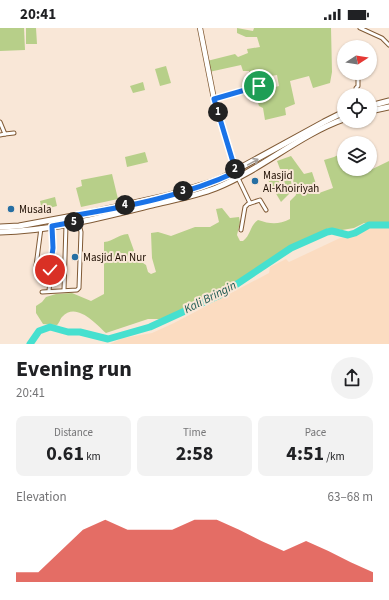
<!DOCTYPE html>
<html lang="en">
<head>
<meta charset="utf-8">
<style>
  body { margin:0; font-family:"Source Sans 3",sans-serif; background:#f2f2f2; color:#202124; height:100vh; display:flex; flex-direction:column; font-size:15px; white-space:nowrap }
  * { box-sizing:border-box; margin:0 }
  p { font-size:13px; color:#757577 }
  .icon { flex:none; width:22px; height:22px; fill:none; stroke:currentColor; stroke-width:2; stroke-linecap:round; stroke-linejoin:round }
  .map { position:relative; height:316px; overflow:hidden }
  .panel { display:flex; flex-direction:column; background:#fff; flex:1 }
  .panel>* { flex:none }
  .needle { width:26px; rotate:78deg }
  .tools { position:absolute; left:337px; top:12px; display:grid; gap:8px }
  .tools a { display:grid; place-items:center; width:40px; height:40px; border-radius:50%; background:#fff; box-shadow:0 1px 3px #0004; font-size:20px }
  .pin { position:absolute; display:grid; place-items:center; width:34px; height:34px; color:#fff; margin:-17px; border:2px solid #fff; border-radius:50%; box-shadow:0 1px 4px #0007 }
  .km { position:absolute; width:20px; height:20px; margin:-10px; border-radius:50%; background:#222; color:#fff; font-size:11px; line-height:20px; text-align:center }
  .round { display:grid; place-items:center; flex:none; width:42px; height:42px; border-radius:21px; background:#f2f2f2 }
  .summary { display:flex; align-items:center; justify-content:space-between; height:68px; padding:0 16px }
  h1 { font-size:22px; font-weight:700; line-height:30px }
  .figures { display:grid; grid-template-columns:repeat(3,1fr); gap:6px; height:68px; padding:4px 16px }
  .figures div { display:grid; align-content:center; border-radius:8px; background:#f2f2f2; text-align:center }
  .figures b { font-size:20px; font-weight:700 }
  .figures small { font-size:11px; font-weight:400 }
  .figures p { font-size:11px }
  .chart { height:112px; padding:8px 16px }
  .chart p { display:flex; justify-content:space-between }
  .chart svg { width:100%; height:72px; margin-top:4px; fill:#d93025; opacity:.7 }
  .status { display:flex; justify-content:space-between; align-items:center; height:28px; padding:0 20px; background:#fff; direction:ltr }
  .status svg { height:11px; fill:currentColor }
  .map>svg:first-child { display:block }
  .built { fill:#fbdcc1 }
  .green { fill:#b7cf89 }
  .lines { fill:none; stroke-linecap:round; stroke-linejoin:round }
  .river { stroke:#46e0cf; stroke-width:7 }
  .street-casing { stroke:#805a35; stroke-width:5 }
  .secondary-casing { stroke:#805a35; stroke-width:6 }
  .primary-casing { stroke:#805a35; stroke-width:7 }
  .street { stroke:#fff; stroke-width:3 }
  .secondary { stroke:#fff; stroke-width:4.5 }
  .primary { stroke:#fff; stroke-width:5 }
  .oneway { stroke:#a59f9a }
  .route-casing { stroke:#fff; stroke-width:8 }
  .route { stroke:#1a73e8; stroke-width:5 }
  .poi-dot { fill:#266fa3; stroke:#f9e7d7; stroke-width:1.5 }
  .labels { text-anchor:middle; stroke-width:4; stroke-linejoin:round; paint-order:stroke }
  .poi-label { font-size:11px; fill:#1e0e02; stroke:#f9e7d7; text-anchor:start }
  .water-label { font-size:12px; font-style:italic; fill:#1a5851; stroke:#f9e7d7 }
</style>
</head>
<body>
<div class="status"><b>20:41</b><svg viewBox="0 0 49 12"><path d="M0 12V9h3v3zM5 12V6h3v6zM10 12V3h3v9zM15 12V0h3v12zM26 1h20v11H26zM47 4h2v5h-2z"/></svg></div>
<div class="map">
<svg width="389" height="316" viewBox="0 0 389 316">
  <rect width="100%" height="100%" fill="#f9e7d7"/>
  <path class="built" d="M 371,198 L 389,199 L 389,316 L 110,316 L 123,310 L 152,305 L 174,295 L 269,245 L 270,239 L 286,231 L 289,234 L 340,210 L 352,208 Z"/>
  <g class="green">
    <path d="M 0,0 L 24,0 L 25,22 L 0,23 Z"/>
    <path d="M 26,0 L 36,0 L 37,16 L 26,16 Z"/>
    <path d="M 237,0 L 253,3 L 254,0 L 331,0 L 332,44 L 330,55 L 313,60 L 309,48 L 290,53 L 295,76 L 285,80 L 286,87 L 265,92 L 263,80 L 259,78 L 256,68 L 257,64 L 279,58 L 277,47 L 259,50 L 255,58 L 250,59 L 246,50 L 250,49 L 249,43 L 243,43 L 241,37 L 209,44 L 207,33 L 235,26 L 238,29 L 248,25 L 247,21 L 260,19 L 257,9 L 246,9 L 237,5 Z"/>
    <path d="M 166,38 L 171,55 L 160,58 L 155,41 Z"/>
    <path d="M 143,54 L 145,62 L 133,65 L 130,58 Z"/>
    <path d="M 145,124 L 148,134 L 127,139 L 125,129 Z"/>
    <path d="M 344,124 L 344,141 L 353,141 L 354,145 L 358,148 L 389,133 L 389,194 L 364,195 L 354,200 L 342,202 L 329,200 L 287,220 L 226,260 L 188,281 L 160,291 L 148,291 L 106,305 C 96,296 76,273 62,289 C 60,291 60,294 57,297 L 43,296 L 36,285 L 36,278 L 42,274 L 46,269 L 56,266 L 72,265 L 91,273 L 104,266 L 104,214 C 114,213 117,207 128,206 L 137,231 L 146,237 L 148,244 L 151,246 L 156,244 L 152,230 L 151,205 L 158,204 L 171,208 L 195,199 L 210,199 L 219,194 L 216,181 L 222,180 L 230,190 L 239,189 L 240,194 L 237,207 L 240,213 L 243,213 C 251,207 250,197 258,192 C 270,196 278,197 290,191 L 290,173 L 296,167 L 293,152 L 288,141 L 280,141 L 277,133 L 291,128 L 304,146 L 312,144 L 319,165 L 333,160 L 324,132 L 334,129 Z"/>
    <path d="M 287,143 L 291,152 L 292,163 L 281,174 L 268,152 L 279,145 Z"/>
    <path d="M 112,146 L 118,171 L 81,179 L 76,160 L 82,158 L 81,152 Z"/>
    <path d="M 55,169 L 57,178 L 42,182 L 40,173 Z"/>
  </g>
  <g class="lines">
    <path class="river" d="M 30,316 L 39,303 L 50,299 L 68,304 L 80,304 L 108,311 L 150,299 L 222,266 L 291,220 L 327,204 L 332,203 L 348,207 L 355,205 L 369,197 L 389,197"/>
    <g class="street-casing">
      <g id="street">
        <path d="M 360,0 L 382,10 L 389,17"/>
        <path d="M 356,67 L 356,60 L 358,58 L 358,45"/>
        <path d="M 214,71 L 263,57"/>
        <path d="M 0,94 L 5,106 L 0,107"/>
        <path d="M 5,106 L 14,105"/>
        <path d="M 238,150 L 250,175"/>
        <path d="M 241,202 L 245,179 L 248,176 L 260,172 L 266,182"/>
        <path d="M 36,238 L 41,200"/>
        <path d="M 64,262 L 66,197"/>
        <path d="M 49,263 L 53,220 L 52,198"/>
        <path d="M 42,264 L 77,262 L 79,260 L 81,204 L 77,187"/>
      </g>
    </g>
    <g class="secondary-casing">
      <path id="secondary" d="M 200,0 L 214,71 L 238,150"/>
    </g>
    <g class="primary-casing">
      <g id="primary">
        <path d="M 370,78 L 389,73"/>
        <path d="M 370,83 L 389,79"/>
        <path d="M 0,199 L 19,198 L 89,185 L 166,168 L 218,152 L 324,94 L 344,84"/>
        <path d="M 0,204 C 51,203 103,189 152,177 C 173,172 196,168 216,160 C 261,142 299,107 344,91"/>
      </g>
    </g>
    <use href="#street" class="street"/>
    <use href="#secondary" class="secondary"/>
    <use href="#primary" class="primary"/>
  </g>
  <defs><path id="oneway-shaft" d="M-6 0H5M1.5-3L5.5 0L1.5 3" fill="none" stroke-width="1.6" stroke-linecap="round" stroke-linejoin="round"/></defs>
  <use class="oneway" href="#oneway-shaft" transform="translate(253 134) rotate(-29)"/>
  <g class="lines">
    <g class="route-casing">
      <path id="route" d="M 50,242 L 53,220 L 52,198 L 79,193 L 77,187 C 130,178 187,167 236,144 L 214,71 L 259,58"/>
    </g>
    <use href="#route" class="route"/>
  </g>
  <g class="poi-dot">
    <circle cx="255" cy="153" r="4"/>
    <circle cx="11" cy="181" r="4"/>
    <circle cx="75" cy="229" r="4"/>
  </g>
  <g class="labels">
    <g class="poi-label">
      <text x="263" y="151">Masjid<tspan x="263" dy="13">Al-Khoiriyah</tspan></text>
      <text x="19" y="185">Musala</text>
      <text x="83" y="233">Masjid An Nur</text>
    </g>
    <g class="water-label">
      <text transform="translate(210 269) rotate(-27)" y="4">Kali Bringin</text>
    </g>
  </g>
</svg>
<div class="tools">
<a><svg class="needle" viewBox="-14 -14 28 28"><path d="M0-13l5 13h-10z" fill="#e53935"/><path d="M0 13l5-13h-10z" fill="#757577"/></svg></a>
<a><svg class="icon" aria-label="locate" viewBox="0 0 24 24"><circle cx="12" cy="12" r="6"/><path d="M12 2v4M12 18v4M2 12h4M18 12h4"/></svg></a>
<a><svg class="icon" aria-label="layers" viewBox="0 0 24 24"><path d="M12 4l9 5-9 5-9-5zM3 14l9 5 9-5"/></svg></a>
</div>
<div class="pin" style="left:259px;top:58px;background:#1e9e55"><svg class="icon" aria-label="arrive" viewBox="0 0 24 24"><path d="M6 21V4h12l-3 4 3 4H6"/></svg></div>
<div class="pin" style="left:50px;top:242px;background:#d93025"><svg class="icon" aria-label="check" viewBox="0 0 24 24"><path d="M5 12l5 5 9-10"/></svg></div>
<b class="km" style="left:218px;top:84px">1</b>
<b class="km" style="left:235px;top:141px">2</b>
<b class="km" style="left:183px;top:163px">3</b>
<b class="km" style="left:125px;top:177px">4</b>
<b class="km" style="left:74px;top:194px">5</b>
</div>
<section class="panel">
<div class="summary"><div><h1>Evening run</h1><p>20:41</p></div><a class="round"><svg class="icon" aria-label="share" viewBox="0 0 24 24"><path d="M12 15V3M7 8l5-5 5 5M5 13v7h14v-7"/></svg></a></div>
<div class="figures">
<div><p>Distance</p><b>0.61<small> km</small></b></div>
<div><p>Time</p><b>2:58</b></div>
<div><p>Pace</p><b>4:51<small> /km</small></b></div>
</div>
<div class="chart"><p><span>Elevation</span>63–68 m</p>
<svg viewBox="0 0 160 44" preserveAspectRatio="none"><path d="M0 44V38L10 38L20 25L30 12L40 6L50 12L60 12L70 12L80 6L90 6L100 12L110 19L120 25L130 19L140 25L150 32L160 38V44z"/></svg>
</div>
</section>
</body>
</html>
